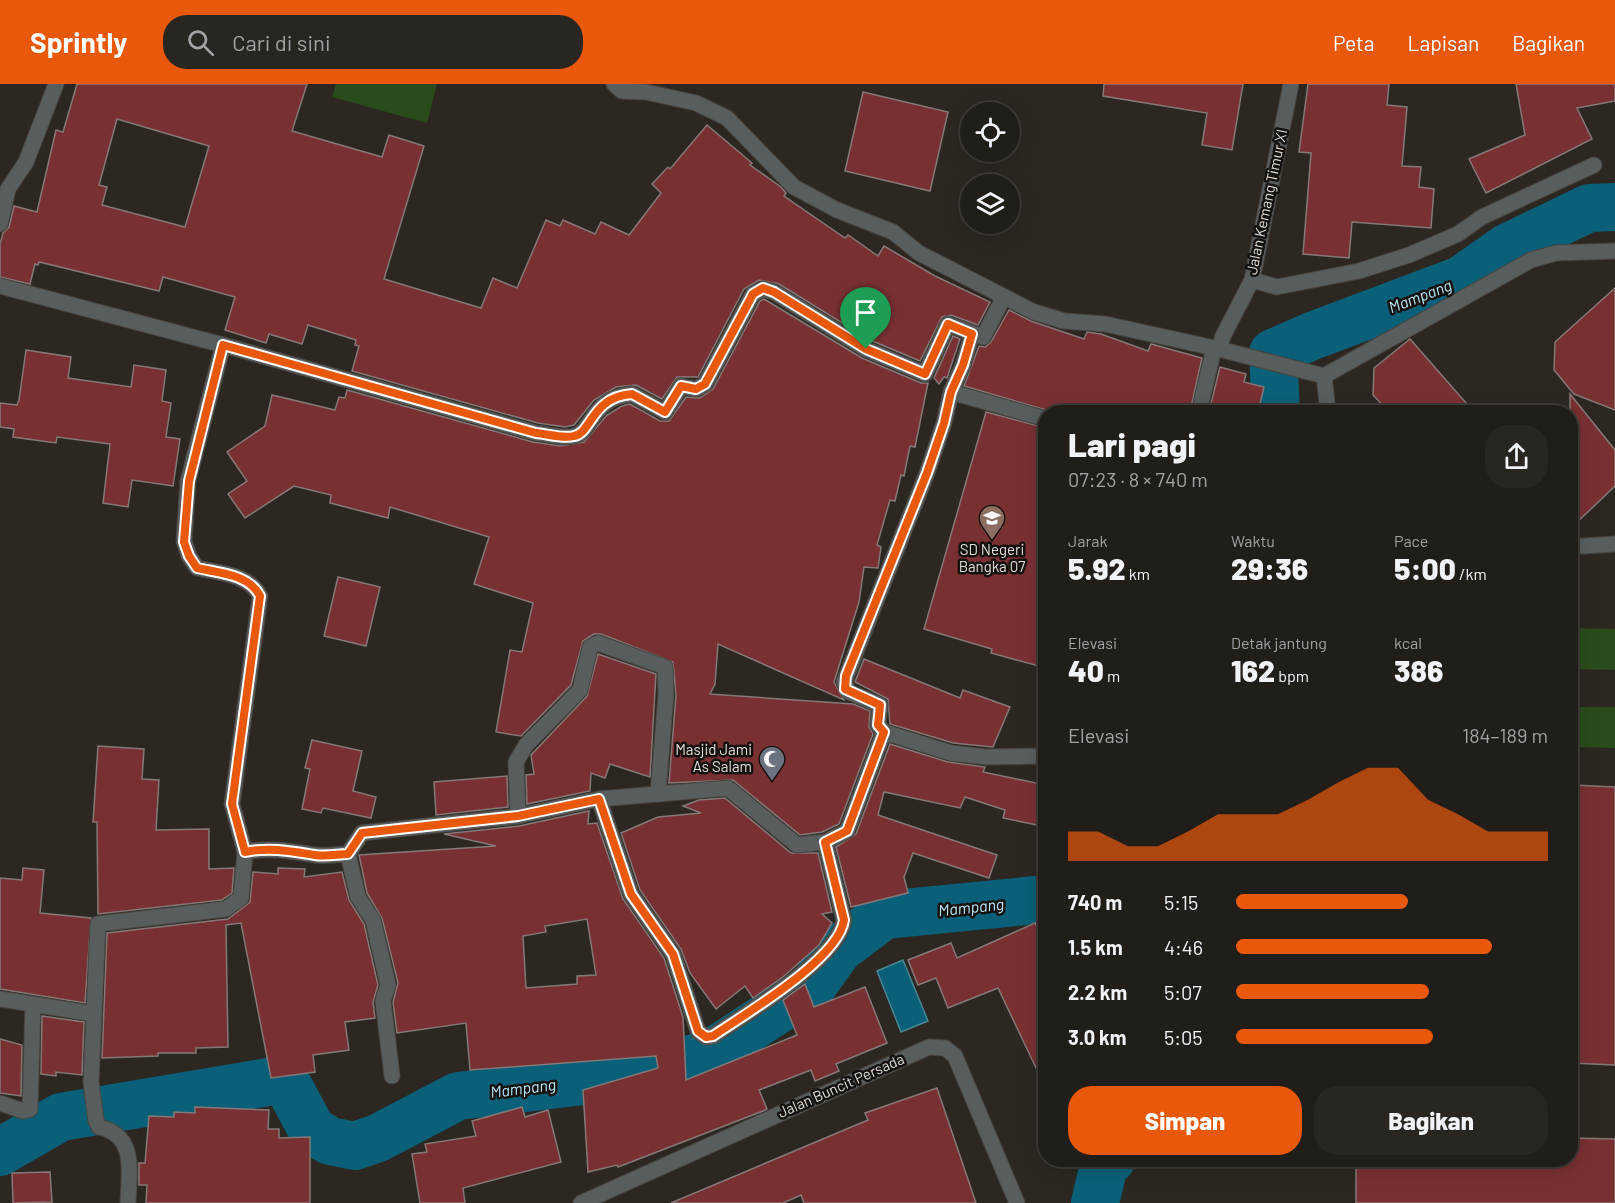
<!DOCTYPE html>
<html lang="id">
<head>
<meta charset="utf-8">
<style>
  body { margin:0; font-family:Barlow,sans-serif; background:#292622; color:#f1f3f6; height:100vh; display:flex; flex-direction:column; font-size:22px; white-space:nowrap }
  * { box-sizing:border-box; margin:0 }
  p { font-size:20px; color:#a2a2a2 }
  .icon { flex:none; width:33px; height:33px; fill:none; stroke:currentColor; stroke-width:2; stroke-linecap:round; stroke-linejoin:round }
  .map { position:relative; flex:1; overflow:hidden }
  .side { position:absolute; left:1038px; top:321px; width:540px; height:762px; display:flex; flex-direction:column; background:#211d19; border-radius:24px; box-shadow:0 3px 15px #0003,0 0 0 2px #3e3b38 }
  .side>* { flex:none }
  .controls { position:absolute; left:960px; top:18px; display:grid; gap:12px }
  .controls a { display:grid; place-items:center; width:60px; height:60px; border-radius:50%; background:#211d19; box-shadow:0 3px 15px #0003,0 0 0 2px #3e3b38; font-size:30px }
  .pin { position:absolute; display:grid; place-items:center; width:51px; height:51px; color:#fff; margin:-62px -26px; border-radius:50% 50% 50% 0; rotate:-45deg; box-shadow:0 0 6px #0007 }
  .pin .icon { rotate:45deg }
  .round { display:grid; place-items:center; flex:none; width:63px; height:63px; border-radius:24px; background:#292622 }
  .summary { display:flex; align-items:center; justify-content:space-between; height:102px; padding:0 30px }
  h1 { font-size:33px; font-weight:800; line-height:45px }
  .metrics { display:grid; grid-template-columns:repeat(3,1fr); gap:9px; height:102px; padding:6px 30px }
  .metrics div { display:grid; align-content:center }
  .metrics b { font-size:30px; font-weight:800 }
  .metrics small { font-size:16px; font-weight:400 }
  .metrics p { font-size:16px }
  .chart { height:168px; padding:12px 30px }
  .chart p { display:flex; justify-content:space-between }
  .chart svg { width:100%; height:108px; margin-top:6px; fill:#ea580c; opacity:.7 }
  .button { display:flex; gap:12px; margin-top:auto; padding:12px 30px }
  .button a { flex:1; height:69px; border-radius:24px; background:#ea580c; color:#fff; font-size:24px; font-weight:800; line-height:69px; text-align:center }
  .button a+a { background:#292622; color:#f1f3f6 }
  ul { padding:0 30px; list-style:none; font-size:20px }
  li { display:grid; grid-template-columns:96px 72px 1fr; align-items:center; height:45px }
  li i { height:15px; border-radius:8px; background:#ea580c }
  header { display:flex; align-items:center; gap:36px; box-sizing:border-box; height:84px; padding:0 30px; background:#ea580c; color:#fff }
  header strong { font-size:28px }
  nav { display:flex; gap:33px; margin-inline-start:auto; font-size:21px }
  .search { width:420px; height:54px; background:#292622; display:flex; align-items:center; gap:15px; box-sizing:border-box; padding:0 21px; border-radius:24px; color:#a2a2a2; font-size:22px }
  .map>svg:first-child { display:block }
  .green { fill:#2a4b1c }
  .water { fill:#096078; stroke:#4a8595; stroke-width:1.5 }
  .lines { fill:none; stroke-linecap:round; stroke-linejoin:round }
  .river { stroke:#096078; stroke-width:48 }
  .building { fill:#793033; stroke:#847978; stroke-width:1.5; fill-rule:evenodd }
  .minor-casing { stroke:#49443e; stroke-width:17 }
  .minor { stroke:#585d5e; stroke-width:15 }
  .route-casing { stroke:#fff; stroke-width:12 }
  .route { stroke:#ea580c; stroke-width:8 }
  .labels { text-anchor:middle; stroke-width:5; stroke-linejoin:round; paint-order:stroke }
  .street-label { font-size:15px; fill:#e0dcd8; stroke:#13100d }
  .poi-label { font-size:15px; fill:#e0dcd8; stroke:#13100d }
  .water-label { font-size:16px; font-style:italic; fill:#bbe8fa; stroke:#13100d }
</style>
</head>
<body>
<header>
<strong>Sprintly</strong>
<div class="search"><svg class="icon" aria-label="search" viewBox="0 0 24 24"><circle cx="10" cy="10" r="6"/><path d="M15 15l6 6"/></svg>Cari di sini</div>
<nav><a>Peta</a><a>Lapisan</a><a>Bagikan</a></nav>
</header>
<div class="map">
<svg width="1615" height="1119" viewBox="0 0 1615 1119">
  <rect width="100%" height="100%" fill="#2c2721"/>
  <g class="green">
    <path d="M 336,0 L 437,0 L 427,39 L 332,13 Z"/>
    <path d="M 1571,544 L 1615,545 L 1615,586 L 1571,585 Z"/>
    <path d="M 1571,623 L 1615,623 L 1615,664 L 1571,663 Z"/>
  </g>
  <path class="water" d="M 903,876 L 928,937 L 901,948 L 877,887 Z"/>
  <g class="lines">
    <g class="river">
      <path d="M 1276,328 L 1273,269 L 1312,252 L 1461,196 L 1508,163 L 1589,124 L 1615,123"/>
      <path d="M 0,1068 L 61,1033 L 280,996 L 290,1005 L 312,1046 L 330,1057 L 355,1062 L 378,1054 L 458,1012 L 658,988 L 716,966 L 811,904 L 839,865 L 884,831 L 1046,815"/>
      <path d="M 1095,1119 L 1104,1081 L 1111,1076"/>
    </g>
  </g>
  <g class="building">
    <path d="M 77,0 L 307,0 L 292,47 L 382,73 L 389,51 L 424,62 L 384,195 L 481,224 L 493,194 L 517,204 L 546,136 L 560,142 L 563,136 L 595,150 L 601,138 L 629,151 L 661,109 L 652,100 L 668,83 L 670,85 L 707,41 L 752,79 L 750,81 L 781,103 L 786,109 L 784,112 L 845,154 L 848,151 L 878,172 L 884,162 L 935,192 L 990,218 L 978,241 L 951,231 L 942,233 L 920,277 L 870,256 L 779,200 L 759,196 L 744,205 L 698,293 L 677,293 L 662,315 L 636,301 L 616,303 L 594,316 L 574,341 L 565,343 L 538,339 L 352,287 L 359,262 L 355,261 L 356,256 L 308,241 L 302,260 L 269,250 L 266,259 L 225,246 L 235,213 L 163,193 L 159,207 L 39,178 L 38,181 L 35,180 L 30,200 L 0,193 L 0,160 L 3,149 L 9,143 L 14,122 L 37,128 L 56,46 L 63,48 ZM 117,35 L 209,62 L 185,143 L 102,121 L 107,103 L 99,101 Z"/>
    <path d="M 1104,0 L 1243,0 L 1232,66 L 1202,61 L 1207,29 L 1103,12 Z"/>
    <path d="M 1308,0 L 1389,0 L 1387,21 L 1407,23 L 1402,82 L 1421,83 L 1419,103 L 1434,105 L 1431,144 L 1352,138 L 1349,174 L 1303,170 L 1311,69 L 1299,68 Z"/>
    <path d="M 1516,0 L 1615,0 L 1615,17 L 1577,24 L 1592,55 L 1486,109 L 1469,75 L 1525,51 Z"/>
    <path d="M 863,8 L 948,28 L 930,107 L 845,87 Z"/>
    <path d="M 1615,204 L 1615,326 L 1574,310 L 1554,286 L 1555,258 Z"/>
    <path d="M 764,215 L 862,274 L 921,299 L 928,299 L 915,363 L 910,362 L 904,392 L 901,391 L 895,417 L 890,416 L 877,461 L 881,463 L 878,484 L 864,483 L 859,518 L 834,598 L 844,616 L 718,560 L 715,600 L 710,610 L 853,620 L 870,627 L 869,643 L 873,650 L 839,740 L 822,748 L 800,751 L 733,696 L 669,699 L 676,611 L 673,578 L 601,550 L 594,550 L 583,557 L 571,601 L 521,652 L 496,648 L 510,566 L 522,568 L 533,519 L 474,500 L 489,453 L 390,423 L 388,434 L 330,419 L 331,411 L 294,402 L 245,434 L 228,410 L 247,397 L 227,368 L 265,342 L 272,311 L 335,326 L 339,313 L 345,314 L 347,306 L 533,358 L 560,362 L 584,358 L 607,331 L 622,322 L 630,320 L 660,337 L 669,337 L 686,313 L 700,314 L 713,305 L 760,217 Z"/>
    <path d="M 1009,226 L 1031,237 L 1084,255 L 1087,248 L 1101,250 L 1148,267 L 1151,260 L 1202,274 L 1190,328 L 1053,328 L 964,302 L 979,262 L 985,263 L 991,258 Z"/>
    <path d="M 953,252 L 960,255 L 947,294 L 944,293 L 939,300 L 934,294 Z"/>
    <path d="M 1410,255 L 1474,328 L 1389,328 L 1373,311 L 1374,284 Z"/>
    <path d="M 26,266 L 71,273 L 68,294 L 131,303 L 134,281 L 166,286 L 162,317 L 171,319 L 166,353 L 180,355 L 173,402 L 132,396 L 128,423 L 103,419 L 110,360 L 57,353 L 56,359 L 13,353 L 14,345 L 0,343 L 0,319 L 17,321 L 19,316 Z"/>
    <path d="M 1220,283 L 1246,290 L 1244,298 L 1264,303 L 1258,328 L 1209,328 Z"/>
    <path d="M 1570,310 L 1615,366 L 1615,402 L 1570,445 Z"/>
    <path d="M 986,328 L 1046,344 L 1046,584 L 991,569 L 992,565 L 924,545 Z"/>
    <path d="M 338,493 L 380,503 L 366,562 L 324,552 Z"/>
    <path d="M 598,570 L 656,590 L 650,693 L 610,680 L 605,694 L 591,689 L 590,707 L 527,720 L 526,691 L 534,690 L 531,671 L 587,612 Z"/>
    <path d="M 864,575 L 960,614 L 963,606 L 1010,623 L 993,663 L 953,659 L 890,640 L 888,615 L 855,598 Z"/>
    <path d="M 312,656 L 362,667 L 353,707 L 376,713 L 371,734 L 323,724 L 321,729 L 302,725 L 310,685 L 305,684 Z"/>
    <path d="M 890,660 L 948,678 L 985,683 L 983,688 L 1046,701 L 1042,742 L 1003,734 L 1005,726 L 965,713 L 960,724 L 884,708 L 878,731 L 997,771 L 989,794 L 913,769 L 904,793 L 908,809 L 851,823 L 836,763 L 856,750 Z"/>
    <path d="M 98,662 L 144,665 L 142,695 L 159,696 L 156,746 L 209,745 L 209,785 L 234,784 L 232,809 L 222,816 L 98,830 L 97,738 L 93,738 Z"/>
    <path d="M 507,692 L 508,723 L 436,731 L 434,698 Z"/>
    <path d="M 1572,701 L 1615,703 L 1615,981 L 1570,979 Z"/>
    <path d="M 725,714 L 791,769 L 818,769 L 832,828 L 822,830 L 832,839 L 819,861 L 783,893 L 753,914 L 745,902 L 716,925 L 690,889 L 681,865 L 640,806 L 621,749 L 658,733 L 701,729 L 683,722 L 699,716 Z"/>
    <path d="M 589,727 L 588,740 L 597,739 L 623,815 L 664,874 L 683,933 L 686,996 L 797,951 L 783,916 L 805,900 L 814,923 L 865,903 L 887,959 L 836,980 L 839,987 L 815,997 L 811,986 L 759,1006 L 767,1025 L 763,1027 L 618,1083 L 617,1081 L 588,1088 L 583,1006 L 658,984 L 656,972 L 470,986 L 466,939 L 397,949 L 393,918 L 398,899 L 382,834 L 367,809 L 359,771 L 496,762 L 444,750 L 519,742 ZM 587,835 L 596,891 L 577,892 L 577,900 L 526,904 L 523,852 L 546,848 L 545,842 Z"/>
    <path d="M 23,784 L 44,786 L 40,829 L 91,834 L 85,919 L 0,905 L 0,794 L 22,796 Z"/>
    <path d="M 278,784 L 305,785 L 304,793 L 342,788 L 349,816 L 364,840 L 378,901 L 373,918 L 375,934 L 345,938 L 349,966 L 313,971 L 315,988 L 271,994 L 241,839 L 226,841 L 228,963 L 196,964 L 196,969 L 158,969 L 158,972 L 102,974 L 107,849 L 228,835 L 250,818 L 253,788 L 278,790 Z"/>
    <path d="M 1035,839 L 1046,863 L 1046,1005 L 998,904 L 948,924 L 936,894 L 918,901 L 908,876 L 951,859 L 957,874 Z"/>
    <path d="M 42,932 L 84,938 L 82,991 L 56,988 L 56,992 L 41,990 Z"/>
    <path d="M 0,955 L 22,961 L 21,1012 L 0,1009 Z"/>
    <path d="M 937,1004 L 976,1119 L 804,1119 L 801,1111 L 783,1119 L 671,1119 L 868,1036 L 865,1029 Z"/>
    <path d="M 195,1023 L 269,1026 L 268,1045 L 279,1045 L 279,1054 L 310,1053 L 310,1119 L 146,1119 L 147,1101 L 139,1101 L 139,1079 L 145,1079 L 149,1032 L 174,1033 L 174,1028 L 195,1029 Z"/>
    <path d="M 522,1023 L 525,1033 L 548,1026 L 561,1078 L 463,1104 L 465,1119 L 420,1119 L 412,1070 L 427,1068 L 425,1060 L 476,1052 L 472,1037 Z"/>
    <path d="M 1570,1054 L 1615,1055 L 1615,1119 L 1356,1119 L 1356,1076 L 1570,1076 Z"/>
    <path d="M 50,1088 L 52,1118 L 13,1119 L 12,1089 Z"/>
  </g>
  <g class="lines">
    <g class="minor-casing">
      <g id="minor">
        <path d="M 614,0 L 622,7 L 646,8 L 696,19 L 727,34 L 794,103 L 837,126 L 893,148 L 919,169 L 1034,228 L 1064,237 L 1105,240 L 1219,265 L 1324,292 L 1531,176 L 1556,169 L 1615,167"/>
        <path d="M 0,140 L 8,105 L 26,78 L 56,0"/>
        <path d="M 1252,196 L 1277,203 L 1359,187 L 1409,171 L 1458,150 L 1482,133 L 1594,81"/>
        <path d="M 0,202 L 223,261 L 536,349 C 548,350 563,355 574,352 C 592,349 591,313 632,310 L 665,328 L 681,302 L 696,305 L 705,300 L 753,210 L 763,205 L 774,208 L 866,265 L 925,290 L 948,240 L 983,253 L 1004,213"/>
        <path d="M 223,261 L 188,397 L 184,457 L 189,472 L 197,484 C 219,489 249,490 260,512 L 232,720 L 245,768"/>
        <path d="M 1219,265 L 1223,252 L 1252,196 L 1291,0"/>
        <path d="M 1324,292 L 1328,328"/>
        <path d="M 951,308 L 1046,335"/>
        <path d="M 1199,328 L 1214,264"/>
        <path d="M 1570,463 L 1615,460"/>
        <path d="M 884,648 L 878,641 L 880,621 L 849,608 L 844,598 L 927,389 L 944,339 L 951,308 L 963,281 L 972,250"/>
        <path d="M 599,715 L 631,810 L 673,870 L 698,947 L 706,953 L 713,952 C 745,930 839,875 844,836 L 825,758 L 847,747 L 884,648 L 951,669 L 986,673 L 1046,672"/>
        <path d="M 518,732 L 516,678 L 526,661 L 580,606 L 590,563 L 598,559 L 665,583 L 666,610 L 658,710"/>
        <path d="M 348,770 L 358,813 L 373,836 L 388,901 L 383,917 L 392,992"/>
        <path d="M 0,915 L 94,930 L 98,840 L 226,825 L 241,814 L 245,768 C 270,763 290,767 315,771 C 326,773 338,770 348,770 L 362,749 L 518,732 L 599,715 L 728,704 L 797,761 L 825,758"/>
        <path d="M 94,930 L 91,998 L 96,1037 L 99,1043 C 137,1051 129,1088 128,1119"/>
        <path d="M 0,1019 L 23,1027 L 30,1025 L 33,920"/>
        <path d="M 581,1119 L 929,963 L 945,964 L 955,972 L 1017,1119"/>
      </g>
    </g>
    <use href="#minor" class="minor"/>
  </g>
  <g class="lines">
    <g class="route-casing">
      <path id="route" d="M 763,204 L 774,208 L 866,265 L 925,290 L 948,240 L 972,250 L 963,281 L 951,308 L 944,339 L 927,389 L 846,592 L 845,605 L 880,621 L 878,641 L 884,648 L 847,747 L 825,758 L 844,836 C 839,875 745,930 713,952 L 706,953 L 698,947 L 673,870 L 631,810 L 599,715 L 518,732 L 362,749 L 348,770 C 338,770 326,773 315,771 C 290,767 270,763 245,768 L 232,720 L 260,512 C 249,490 219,489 197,484 L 189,472 L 184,458 L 189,397 L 223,261 L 536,349 C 548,350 563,355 574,352 C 592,349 591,313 632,310 L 665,328 L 681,302 L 696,305 L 705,300 L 753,210 Z"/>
    </g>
    <use href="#route" class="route"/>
  </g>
  <defs>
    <g id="school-pin" transform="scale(1.35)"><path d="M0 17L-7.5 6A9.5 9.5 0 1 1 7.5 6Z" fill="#8d6e63" stroke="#13100d"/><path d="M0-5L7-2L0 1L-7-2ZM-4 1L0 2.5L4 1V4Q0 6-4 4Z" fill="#fff"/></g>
    <g id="mosque-pin" transform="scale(1.35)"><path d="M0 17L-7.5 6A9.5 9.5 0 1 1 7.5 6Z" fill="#6b7280" stroke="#13100d"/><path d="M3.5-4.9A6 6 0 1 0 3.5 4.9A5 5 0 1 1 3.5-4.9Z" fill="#fff"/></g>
  </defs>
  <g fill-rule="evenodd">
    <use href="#school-pin" x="992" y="434"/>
    <use href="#mosque-pin" x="772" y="675"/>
  </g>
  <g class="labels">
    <g class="street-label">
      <text transform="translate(1267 118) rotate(-78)" y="5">Jalan Kemang Timur XI</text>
      <text transform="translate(841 1002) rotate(-24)" y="5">Jalan Buncit Persada</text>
    </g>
    <g class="poi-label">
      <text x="992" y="471">SD Negeri<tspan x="992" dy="17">Bangka 07</tspan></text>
      <text x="752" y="671" text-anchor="end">Masjid Jami<tspan x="752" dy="17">As Salam</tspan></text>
    </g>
    <g class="water-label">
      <text transform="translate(1420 212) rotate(-21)" y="6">Mampang</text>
      <text transform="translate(971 823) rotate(-6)" y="6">Mampang</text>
      <text transform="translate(523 1004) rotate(-7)" y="6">Mampang</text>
    </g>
  </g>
</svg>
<div class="controls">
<a><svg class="icon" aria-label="locate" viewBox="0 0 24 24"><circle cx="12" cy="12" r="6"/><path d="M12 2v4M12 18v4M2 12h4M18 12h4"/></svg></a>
<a><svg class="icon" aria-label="layers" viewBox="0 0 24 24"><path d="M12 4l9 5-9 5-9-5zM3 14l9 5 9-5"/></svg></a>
</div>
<div class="pin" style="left:866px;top:265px;background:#1e9e55"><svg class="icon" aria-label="arrive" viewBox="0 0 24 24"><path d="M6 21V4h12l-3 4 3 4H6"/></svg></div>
<section class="side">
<div class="summary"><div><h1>Lari pagi</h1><p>07:23 · 8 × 740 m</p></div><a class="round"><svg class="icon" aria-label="share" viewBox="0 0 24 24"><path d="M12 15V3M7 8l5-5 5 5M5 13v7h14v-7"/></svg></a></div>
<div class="metrics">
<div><p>Jarak</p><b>5.92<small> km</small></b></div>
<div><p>Waktu</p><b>29:36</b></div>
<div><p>Pace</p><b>5:00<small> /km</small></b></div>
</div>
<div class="metrics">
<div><p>Elevasi</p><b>40<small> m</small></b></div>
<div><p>Detak jantung</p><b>162<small> bpm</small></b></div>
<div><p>kcal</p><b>386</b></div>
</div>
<div class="chart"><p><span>Elevasi</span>184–189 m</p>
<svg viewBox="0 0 160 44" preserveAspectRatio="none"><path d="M0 44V32L10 32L20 38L30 38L40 32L50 25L60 25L70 25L80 19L90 12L100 6L110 6L120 19L130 25L140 32L150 32L160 32V44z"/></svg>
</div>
<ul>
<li><b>740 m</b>5:15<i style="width:55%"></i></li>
<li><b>1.5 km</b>4:46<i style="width:82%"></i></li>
<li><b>2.2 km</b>5:07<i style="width:62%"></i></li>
<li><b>3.0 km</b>5:05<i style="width:63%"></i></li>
</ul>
<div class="button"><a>Simpan</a><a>Bagikan</a></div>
</section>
</div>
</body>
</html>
